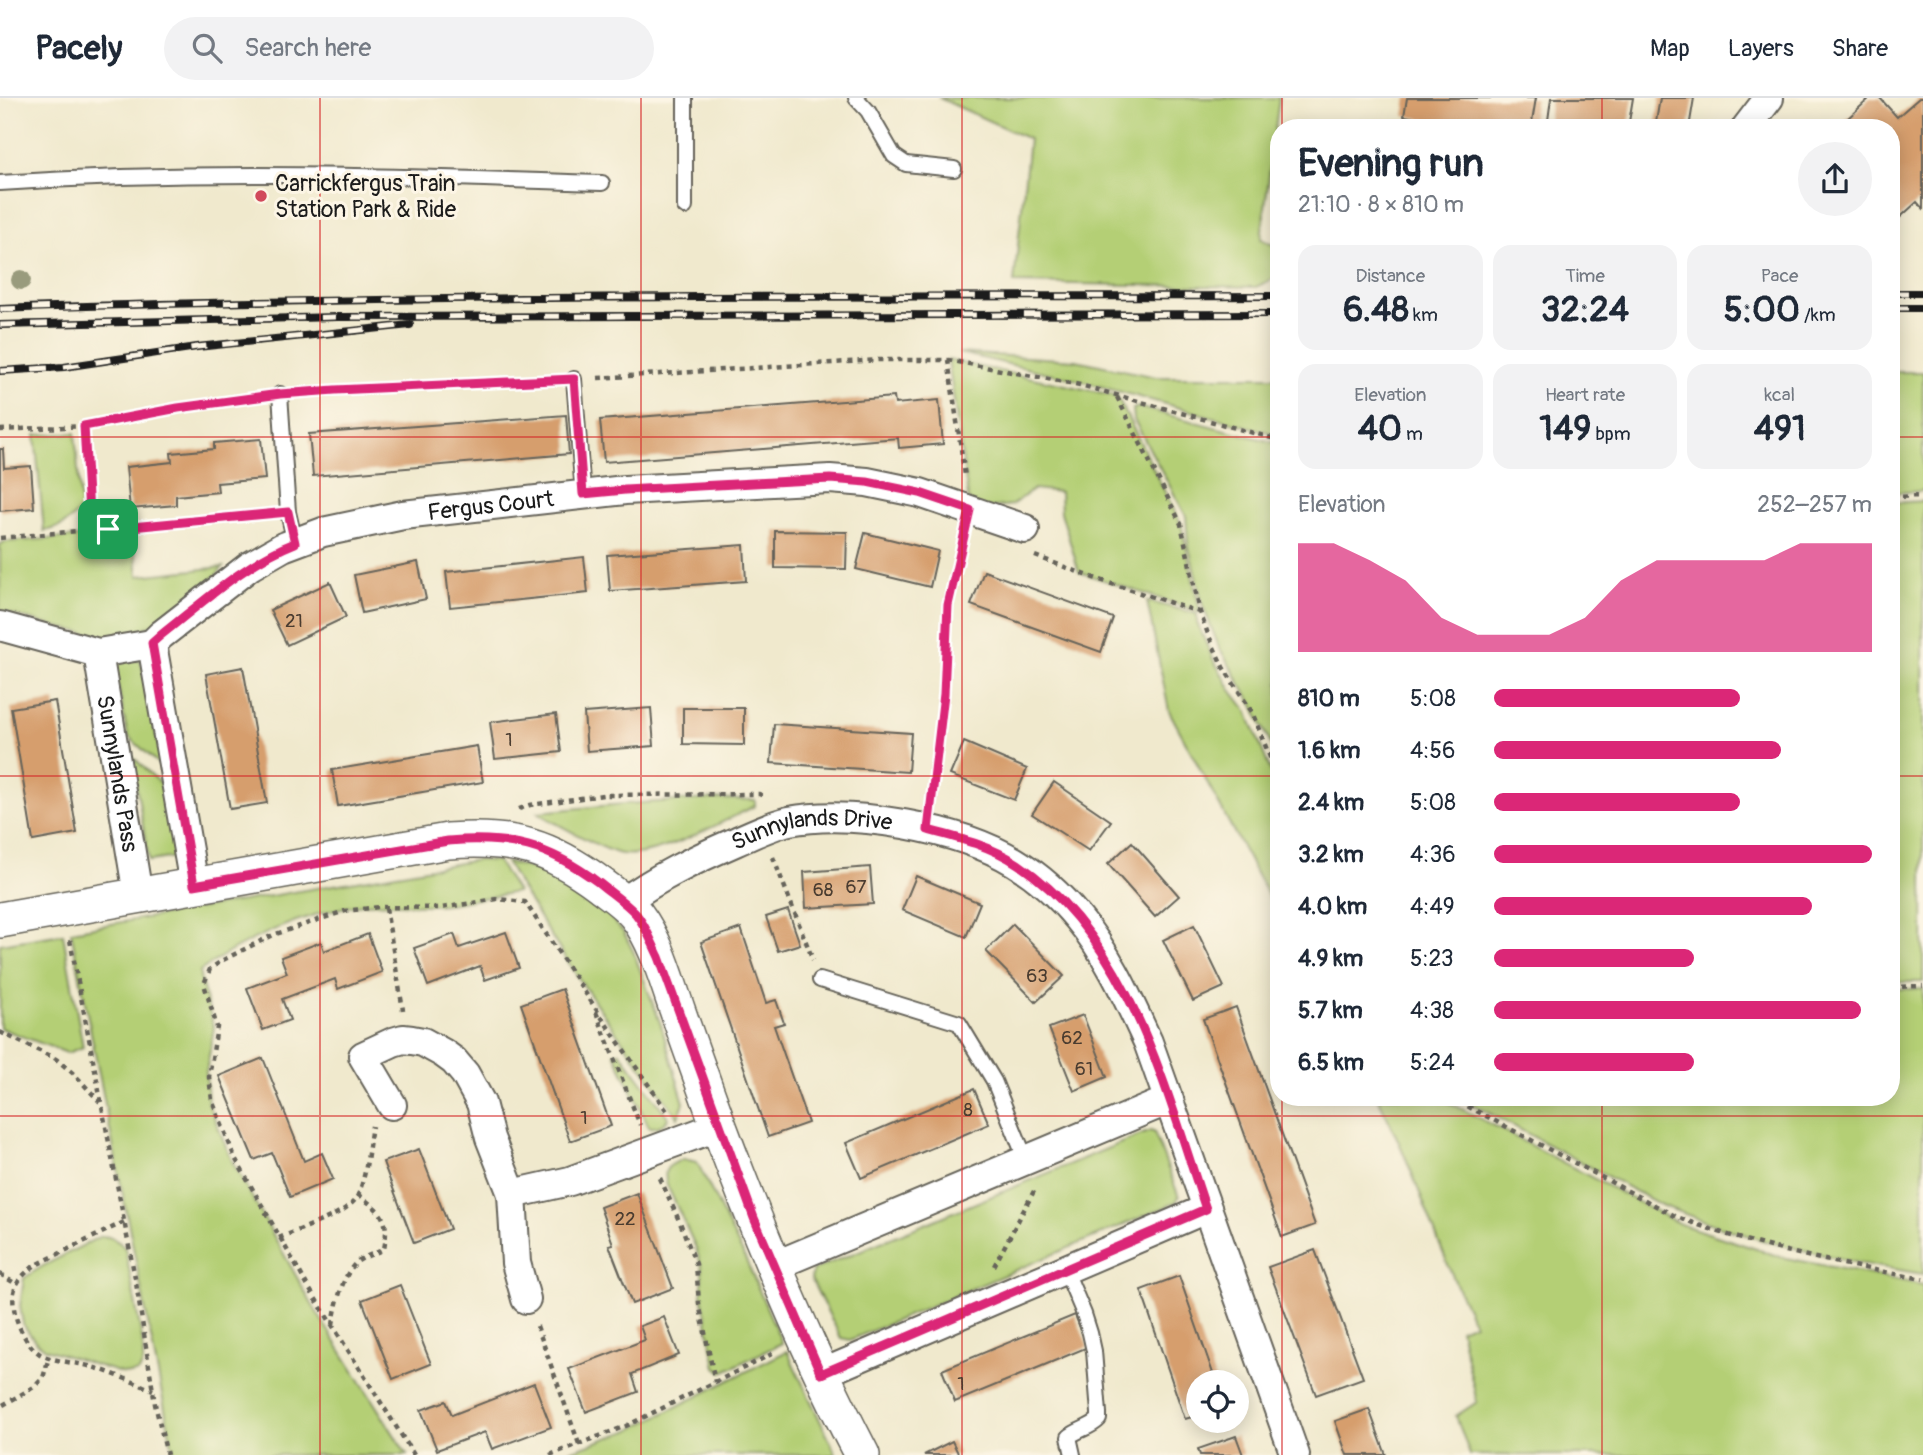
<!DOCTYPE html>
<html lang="en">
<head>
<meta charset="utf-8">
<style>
  body { margin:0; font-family:Pangolin,sans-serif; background:#f2f2f3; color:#1f2937; height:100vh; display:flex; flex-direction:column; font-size:26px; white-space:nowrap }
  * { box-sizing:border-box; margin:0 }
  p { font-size:23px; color:#747a83 }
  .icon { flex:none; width:38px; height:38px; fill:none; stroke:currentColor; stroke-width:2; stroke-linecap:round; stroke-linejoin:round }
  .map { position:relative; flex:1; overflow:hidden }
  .side { position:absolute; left:1270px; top:21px; width:630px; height:987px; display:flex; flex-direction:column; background:#fff; border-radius:28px; box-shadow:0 4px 18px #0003 }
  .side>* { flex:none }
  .fabs { position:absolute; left:1186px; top:1272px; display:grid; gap:14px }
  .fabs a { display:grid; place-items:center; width:63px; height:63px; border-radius:50%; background:#fff; box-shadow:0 4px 18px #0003; font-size:35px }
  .pin { position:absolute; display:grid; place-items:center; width:60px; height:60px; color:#fff; margin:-30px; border-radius:14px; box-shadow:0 4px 10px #0006 }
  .round { display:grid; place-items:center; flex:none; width:74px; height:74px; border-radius:37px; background:#f2f2f3 }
  .head { display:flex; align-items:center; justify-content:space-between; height:119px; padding:0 28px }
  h1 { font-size:38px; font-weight:800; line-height:52px }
  .stats { display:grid; grid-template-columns:repeat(3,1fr); gap:10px; height:119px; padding:7px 28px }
  .stats div { display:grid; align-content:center; border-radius:18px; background:#f2f2f3; text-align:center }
  .stats b { font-size:35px; font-weight:800 }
  .stats small { font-size:19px; font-weight:400 }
  .stats p { font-size:19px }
  .chart { height:196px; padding:14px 28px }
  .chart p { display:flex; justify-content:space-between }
  .chart svg { width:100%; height:126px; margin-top:7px; fill:#db2777; opacity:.7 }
  ul { padding:0 28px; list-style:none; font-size:23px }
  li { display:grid; grid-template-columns:112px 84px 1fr; align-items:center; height:52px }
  li i { height:18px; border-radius:9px; background:#db2777 }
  header { display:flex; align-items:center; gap:42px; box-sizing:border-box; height:98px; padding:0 35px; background:#fff; border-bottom:2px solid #e0e1e3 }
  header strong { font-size:33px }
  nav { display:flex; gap:38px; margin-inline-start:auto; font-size:24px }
  .search { width:490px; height:63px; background:#f2f2f3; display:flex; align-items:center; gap:18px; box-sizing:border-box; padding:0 24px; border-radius:38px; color:#747a83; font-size:26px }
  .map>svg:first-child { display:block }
  .green { fill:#b4cf75; stroke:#687648; stroke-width:2 }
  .building { fill:#d69e6d }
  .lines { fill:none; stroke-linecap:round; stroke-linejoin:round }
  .service-casing { stroke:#66645a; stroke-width:18 }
  .minor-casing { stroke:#66645a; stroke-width:32 }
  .tertiary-casing { stroke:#66645a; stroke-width:38 }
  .path { stroke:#66645a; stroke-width:4.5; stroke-dasharray:5 5; stroke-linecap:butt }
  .service { stroke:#fff; stroke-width:14 }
  .minor { stroke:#fff; stroke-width:28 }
  .tertiary { stroke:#fff; stroke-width:35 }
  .rail-casing { stroke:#1c1c1c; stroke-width:8 }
  .rail { stroke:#fcf5e5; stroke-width:5; stroke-dasharray:16; stroke-linecap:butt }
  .tree { fill:#999b7d }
  .route-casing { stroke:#fff; stroke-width:14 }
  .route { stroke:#db2777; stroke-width:9 }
  .grid { fill:none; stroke:#d62828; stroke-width:2; stroke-opacity:0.55 }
  .poi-dot { fill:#d1495b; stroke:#fcf5e5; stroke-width:2.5 }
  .labels { text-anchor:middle; stroke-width:6; stroke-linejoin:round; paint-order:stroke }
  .number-label { font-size:19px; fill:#4a3c30 }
  .poi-label { font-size:23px; fill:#1c1c1c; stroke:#fcf5e5; text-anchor:start }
  .street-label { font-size:23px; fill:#1c1c1c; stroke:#fcf5e5 }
</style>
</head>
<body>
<header>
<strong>Pacely</strong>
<div class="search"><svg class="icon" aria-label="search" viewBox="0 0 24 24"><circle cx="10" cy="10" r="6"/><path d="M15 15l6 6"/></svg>Search here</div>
<nav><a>Map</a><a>Layers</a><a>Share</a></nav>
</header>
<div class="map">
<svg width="1923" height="1357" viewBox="0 0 1923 1357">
  <rect width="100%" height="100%" fill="#fcf5e5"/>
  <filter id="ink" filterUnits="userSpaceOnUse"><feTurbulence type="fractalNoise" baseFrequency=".0143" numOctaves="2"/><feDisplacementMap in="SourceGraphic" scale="14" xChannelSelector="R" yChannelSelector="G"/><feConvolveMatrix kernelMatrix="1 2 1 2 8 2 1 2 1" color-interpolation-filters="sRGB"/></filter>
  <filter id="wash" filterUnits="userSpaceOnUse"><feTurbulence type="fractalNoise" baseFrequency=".00686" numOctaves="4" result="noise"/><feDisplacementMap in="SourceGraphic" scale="28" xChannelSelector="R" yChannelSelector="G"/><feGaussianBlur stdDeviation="1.57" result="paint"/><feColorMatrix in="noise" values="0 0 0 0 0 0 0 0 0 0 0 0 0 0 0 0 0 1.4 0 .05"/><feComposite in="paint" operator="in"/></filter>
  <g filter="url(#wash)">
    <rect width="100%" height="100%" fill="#f0e9cd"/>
    <g class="green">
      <path d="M 939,0 L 1279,0 L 1261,141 L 1279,150 L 1279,178 L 1256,189 L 1014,185 L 1029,41 Z"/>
      <path d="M 959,255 L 1076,262 L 1156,279 L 1279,279 L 1279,337 L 1066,279 Z"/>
      <path d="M 948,262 L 1117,298 L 1181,426 L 1200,514 L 1079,474 L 1061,414 L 1060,394 L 1034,391 L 1012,407 L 970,412 Z"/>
      <path d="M 1892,274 L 1923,274 L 1923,393 L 1892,395 Z"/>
      <path d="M 1138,309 L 1279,346 L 1279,664 L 1253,607 L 1219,549 L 1203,508 L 1188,445 L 1186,418 L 1134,322 L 1133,311 Z"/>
      <path d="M 75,335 L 81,410 C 71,424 61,430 44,433 L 35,337 Z"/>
      <path d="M 1923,403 L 1923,884 L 1892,884 L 1892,405 Z"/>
      <path d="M 133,435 L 138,478 L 223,469 L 215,479 L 157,525 L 125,538 L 105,539 L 53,528 L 0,513 L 0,447 L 4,444 Z"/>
      <path d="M 1147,503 L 1197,516 L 1197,525 L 1213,561 L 1231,592 L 1247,613 L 1279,695 L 1279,818 L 1169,613 Z"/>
      <path d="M 127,560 L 141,563 L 163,670 L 128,638 L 115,574 L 117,568 Z"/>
      <path d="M 131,657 L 164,689 L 176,759 L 149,763 Z"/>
      <path d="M 713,701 L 755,702 L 755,708 C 723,723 657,761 622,756 C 604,753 566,730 548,721 L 538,714 L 623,706 Z"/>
      <path d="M 477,762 L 497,763 L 517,794 C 491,798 464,805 437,807 C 411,808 384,803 357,807 C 302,816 245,841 200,873 L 200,879 L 214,930 L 206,974 L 208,1005 L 233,1065 L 314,1210 L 407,1357 L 174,1357 L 71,833 Z"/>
      <path d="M 506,764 L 546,774 L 581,794 L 609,818 L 624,835 L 633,853 L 661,927 L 684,1005 L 678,1019 C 617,937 557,853 506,764 Z"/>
      <path d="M 63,836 L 83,949 L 67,955 L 0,930 L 0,846 Z"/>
      <path d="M 1892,891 L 1923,891 L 1923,1176 L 1858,1165 L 1765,1143 L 1718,1128 L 1663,1108 L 1459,999 L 1892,999 Z"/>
      <path d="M 620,954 L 668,1019 C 667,1027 656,1030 649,1029 L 614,955 Z"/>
      <path d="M 1377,999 L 1439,999 L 1680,1126 L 1781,1159 L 1923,1187 L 1923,1357 L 1470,1357 L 1456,1318 L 1477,1304 L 1460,1231 L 1474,1225 C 1437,1152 1416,1071 1377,999 Z"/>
      <path d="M 1150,1033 L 1154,1034 L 1179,1099 L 1175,1105 L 850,1242 L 841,1240 L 811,1181 L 813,1172 Z"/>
      <path d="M 683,1061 L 697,1064 L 745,1160 L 782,1245 L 725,1273 L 722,1274 L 716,1269 L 702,1198 L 702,1171 L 696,1150 L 667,1087 C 662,1069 668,1068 683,1061 Z"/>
      <path d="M 101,1138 C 110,1138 119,1143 125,1150 L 143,1246 L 143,1265 L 139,1274 L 130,1276 L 121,1275 L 58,1255 L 46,1251 L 35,1243 L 23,1226 L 20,1208 L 24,1180 L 43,1168 Z"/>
      <path d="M 787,1253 L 836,1356 L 834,1357 L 558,1357 L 628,1333 Z"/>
    </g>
    <g id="blocks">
      <g class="building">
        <path d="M 1407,0 L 1536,0 L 1531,30 L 1479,30 L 1404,18 Z"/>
        <path d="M 1551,0 L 1633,0 L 1628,30 L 1547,30 Z"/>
        <path d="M 1660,0 L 1694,0 L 1689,30 L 1655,30 Z"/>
        <path d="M 1870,0 L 1880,0 L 1897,19 L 1919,0 L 1923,0 L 1923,111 L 1917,104 L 1895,124 L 1892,120 L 1892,30 L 1837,30 Z"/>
        <path d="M 894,299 L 895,306 L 939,302 L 943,346 L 899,350 L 898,340 L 604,364 L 600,322 Z"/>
        <path d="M 566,317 L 569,356 L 313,378 L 309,336 Z"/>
        <path d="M 261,341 L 265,381 L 217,385 L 218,394 L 176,398 L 176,407 L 130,411 L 126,369 L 172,364 L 171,355 L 214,351 L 214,345 Z"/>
        <path d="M 0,351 L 3,351 L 4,370 L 31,368 L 34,410 L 0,413 Z"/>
        <path d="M 775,433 L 847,434 L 846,471 L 775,470 Z"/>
        <path d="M 865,435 L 938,453 L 930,489 L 856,471 Z"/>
        <path d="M 744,447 L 746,483 L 610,493 L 607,457 Z"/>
        <path d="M 584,459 L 588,495 L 450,509 L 446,474 Z"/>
        <path d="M 418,464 L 426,501 L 362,515 L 354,477 Z"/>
        <path d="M 984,473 L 1113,520 L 1101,554 L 971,507 Z"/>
        <path d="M 330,484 L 346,519 L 287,547 L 270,512 Z"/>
        <path d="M 243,569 L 267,705 L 230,711 L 206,576 Z"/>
        <path d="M 55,603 L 77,735 L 33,743 L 11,610 Z"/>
        <path d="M 651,610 L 654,648 L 587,653 L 584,615 Z"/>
        <path d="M 683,610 L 744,610 L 744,647 L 683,646 Z"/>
        <path d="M 556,616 L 561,654 L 495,661 L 490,624 Z"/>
        <path d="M 774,626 L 911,635 L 908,674 L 771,665 Z"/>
        <path d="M 964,644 L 1027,671 L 1014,702 L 950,677 Z"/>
        <path d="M 477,648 L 483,684 L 338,708 L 332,672 Z"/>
        <path d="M 1054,684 L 1111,723 L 1089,753 L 1032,716 Z"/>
        <path d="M 1132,744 L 1179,798 L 1155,819 L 1108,766 Z"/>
        <path d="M 870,769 L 873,806 L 806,810 L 804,774 Z"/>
        <path d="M 916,778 L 980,805 L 966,839 L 902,812 Z"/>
        <path d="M 788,812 L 800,846 L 778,853 L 766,819 Z"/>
        <path d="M 1013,826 L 1064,878 L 1036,904 L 986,853 Z"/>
        <path d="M 1194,827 L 1224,889 L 1193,903 L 1163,842 Z"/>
        <path d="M 741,830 L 766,905 L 776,902 L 784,925 L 774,928 L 808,1025 L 768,1039 L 701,844 Z"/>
        <path d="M 506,834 L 519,870 L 485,882 L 480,868 L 428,888 L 414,850 L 454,836 L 459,850 Z"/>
        <path d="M 368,836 L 382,874 L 338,891 L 335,881 L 282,901 L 290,922 L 263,932 L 247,890 L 287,875 L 281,859 L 321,844 L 324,853 Z"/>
        <path d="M 562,891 L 611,1028 L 570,1043 L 521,906 Z"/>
        <path d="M 1236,909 L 1315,1127 L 1282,1139 L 1203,921 Z"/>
        <path d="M 1083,917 L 1107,979 L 1074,993 L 1049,930 Z"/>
        <path d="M 263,960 L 304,1063 L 322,1055 L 333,1081 L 290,1099 L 272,1055 L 254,1062 L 219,978 Z"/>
        <path d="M 974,991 L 989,1026 L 861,1080 L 846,1045 Z"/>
        <path d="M 419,1051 L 450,1131 L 414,1145 L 383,1064 Z"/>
        <path d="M 637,1095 L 673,1190 L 632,1206 L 609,1147 L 613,1146 L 600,1109 Z"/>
        <path d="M 1315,1152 L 1363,1280 L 1316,1297 L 1268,1169 Z"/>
        <path d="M 1179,1178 L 1216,1284 L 1199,1284 L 1199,1317 L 1185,1321 L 1141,1192 Z"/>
        <path d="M 400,1187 L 431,1266 L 393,1281 L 362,1202 Z"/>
        <path d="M 1075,1217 L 1088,1249 L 955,1304 L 942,1272 Z"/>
        <path d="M 664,1219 L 679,1257 L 632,1276 L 638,1294 L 586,1314 L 569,1271 L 645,1242 L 640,1228 Z"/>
        <path d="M 534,1285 L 551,1329 L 492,1351 L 485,1334 L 437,1352 L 421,1312 L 446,1303 L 452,1317 Z"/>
        <path d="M 1369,1311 L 1386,1357 L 1347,1357 L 1335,1323 Z"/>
        <path d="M 1236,1338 L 1243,1357 L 1200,1357 L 1198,1351 Z"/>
        <path d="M 952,1343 L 959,1357 L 924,1357 Z"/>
      </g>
    </g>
  </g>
  <g filter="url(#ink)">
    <use href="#blocks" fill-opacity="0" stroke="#66645a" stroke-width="2"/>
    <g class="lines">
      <g class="service-casing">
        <g id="service">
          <path d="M 856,0 L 868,13 L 894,58 L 906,66 L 954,71"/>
          <path d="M 0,85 C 200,71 401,78 602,85"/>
          <path d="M 685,109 L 685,0"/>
          <path d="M 574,281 L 583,396"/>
          <path d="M 280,296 L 288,414 L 295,445"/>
          <path d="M 820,882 L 959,925 L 994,983 L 1026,1062"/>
          <path d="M 1065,1171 L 1084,1216 L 1090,1235 L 1094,1253 L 1099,1315 L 1099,1321 C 1091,1330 1078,1331 1069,1339 L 1073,1357"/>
        </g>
      </g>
      <g class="minor-casing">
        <g id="minor">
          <path d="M 1746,30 L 1769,0"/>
          <path d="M 0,528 L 98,555 L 152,546"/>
          <path id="s1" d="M 152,546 L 161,537 L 250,468 L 283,449 L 323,434 L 403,417 L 625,392 L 830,381 L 867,384 L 920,395 L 1025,431"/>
          <path d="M 152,546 L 194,787"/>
          <path id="s2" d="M 98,555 L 138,797"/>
          <path id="s3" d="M 624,804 C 658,779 696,761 735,744 C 753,736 771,727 789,723 C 853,711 959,730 1015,764 C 1038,778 1061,799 1078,820 C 1109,857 1128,901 1148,944 L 1295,1357"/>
          <path d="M 392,1007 L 363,958 L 393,944 L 403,941 L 412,942 L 423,944 L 443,955 L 454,963 L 465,976 L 481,1005 L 490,1040 L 512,1096 L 516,1165 L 526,1201"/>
          <path d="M 512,1096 L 570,1083 L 719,1028"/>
          <path d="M 774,1168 L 1169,1002"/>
          <path d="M 821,1276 L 1206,1111"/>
        </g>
      </g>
      <g class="tertiary-casing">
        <path id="tertiary" d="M 0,822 L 448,743 C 513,738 549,748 601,787 C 614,797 628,806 637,818 C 657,845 666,880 677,911 C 690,949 704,987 718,1026 C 760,1139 806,1250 862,1357"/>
      </g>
      <g class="path">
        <path d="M 948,262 L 965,378"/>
        <path d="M 598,280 L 879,262 L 948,262 L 1080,287 L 1279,342"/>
        <path d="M 300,295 L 550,282"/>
        <path d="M 1117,299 L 1181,426 L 1200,514 L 1208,536 L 1223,569 L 1252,614 L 1279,682"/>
        <path d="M 84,329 L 90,433"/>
        <path d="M 0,332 L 84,328 L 178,310 L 257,299"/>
        <path d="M 1892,399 L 1923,398"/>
        <path d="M 0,440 L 268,416"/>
        <path d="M 1035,458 L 1097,481 L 1199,514"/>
        <path d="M 933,703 L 944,596 L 948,507 L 964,442"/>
        <path d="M 519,711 L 530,707 L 603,697 L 759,696 L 764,698"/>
        <path d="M 773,759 L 813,862"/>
        <path d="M 386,810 L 403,912"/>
        <path d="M 70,842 L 136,1185 L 155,1306 L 167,1357"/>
        <path d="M 1892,889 L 1923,888"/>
        <path d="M 596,914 L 640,1027"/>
        <path d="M 0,934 L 56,961 L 75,977 L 100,1004"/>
        <path d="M 1450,999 L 1677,1119 C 1757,1150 1839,1166 1923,1181"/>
        <path d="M 660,1080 L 681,1127 L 696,1166 L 699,1205 L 715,1284"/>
        <path d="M 124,1124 L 34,1168 C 27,1174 20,1179 16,1188 C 7,1207 22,1245 40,1256 C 54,1264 76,1264 92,1269 C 113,1275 133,1284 153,1292"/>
        <path d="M 279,1140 C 297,1132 348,1116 357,1099 C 367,1078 368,1050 372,1028"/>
        <path d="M 994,1168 L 1034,1093"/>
        <path d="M 0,1176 L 16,1186"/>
        <path d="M 333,1227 C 336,1207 342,1176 358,1163 C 366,1158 376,1155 384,1151 C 390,1120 382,1114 357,1096"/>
        <path d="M 537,1228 L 579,1346"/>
        <path d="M 3,1307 L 34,1289 L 43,1280 L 49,1259"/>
        <path d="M 414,1357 L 307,1187 L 235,1060 L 212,1002 L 209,979 L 217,929 L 204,886 L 210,871 L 223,862 L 273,837 L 345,813 L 379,809 L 441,810 L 497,801 L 525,804 L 610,932 L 669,1016"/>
        <path d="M 550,1357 L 626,1328 L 776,1254"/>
      </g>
      <use href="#service" class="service"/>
      <use href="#minor" class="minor"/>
      <use href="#tertiary" class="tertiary"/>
      <g class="rail-casing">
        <g id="rail">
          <path d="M 1892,195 L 1923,195"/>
          <path d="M 1892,210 L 1923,210"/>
          <path d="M 0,211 C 426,196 853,199 1279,198"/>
          <path d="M 0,227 L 338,219 L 1279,216"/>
          <path d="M 0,273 L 64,269 L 197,249 L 410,227"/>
        </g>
      </g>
      <use href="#rail" class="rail"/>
    </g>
    <circle class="tree" cx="21" cy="182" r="10"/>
  </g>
  <g class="lines" filter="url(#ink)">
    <g class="route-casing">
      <path id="route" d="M 574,281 L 583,396 L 625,392 L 830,381 L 867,384 L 920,395 L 970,412 L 948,507 L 944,596 L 928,732 C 959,740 991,748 1018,766 C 1130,841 1165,991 1206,1111 L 821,1276 L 754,1120 L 659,859 C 652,845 646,828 636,816 C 625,804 611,795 599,785 C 548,747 511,738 448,743 L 194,787 L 152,545 L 161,537 C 202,505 246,464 295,445 L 288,414 L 90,433 L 84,328 L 178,310 L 280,296 L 335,292 Z"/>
    </g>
    <use href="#route" class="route"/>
  </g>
  <path class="grid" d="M 320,0 L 320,1357M 641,0 L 641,1357M 962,0 L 962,1357M 1282,0 L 1282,30M 1602,0 L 1602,30M 0,339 L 1279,339M 1892,339 L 1923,339M 0,678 L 1279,678M 1892,678 L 1923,678M 1282,999 L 1282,1357M 1602,999 L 1602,1357M 0,1018 L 1923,1018"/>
  <circle class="poi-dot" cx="261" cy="98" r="7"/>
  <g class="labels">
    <g class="number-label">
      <text x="294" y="529">21</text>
      <text x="509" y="648">1</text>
      <text x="856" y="795">67</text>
      <text x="823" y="798">68</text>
      <text x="1037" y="884">63</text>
      <text x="1072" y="946">62</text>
      <text x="1084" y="977">61</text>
      <text x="968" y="1018">8</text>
      <text x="584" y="1026">1</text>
      <text x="625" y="1127">22</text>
      <text x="961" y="1292">1</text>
    </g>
    <g class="poi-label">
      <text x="275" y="93">Carrickfergus Train<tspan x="275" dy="26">Station Park &amp; Ride</tspan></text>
    </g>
    <g class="street-label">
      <text dy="8" stroke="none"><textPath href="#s1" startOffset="376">Fergus Court</textPath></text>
      <text dy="8" stroke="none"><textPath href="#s2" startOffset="122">Sunnylands Pass</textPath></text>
      <text dy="8" stroke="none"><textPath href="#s3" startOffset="206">Sunnylands Drive</textPath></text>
    </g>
  </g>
</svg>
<div class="fabs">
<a><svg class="icon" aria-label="locate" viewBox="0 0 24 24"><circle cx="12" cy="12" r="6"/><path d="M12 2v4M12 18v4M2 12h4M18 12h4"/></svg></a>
</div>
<div class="pin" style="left:108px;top:431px;background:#1e9e55"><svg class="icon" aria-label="arrive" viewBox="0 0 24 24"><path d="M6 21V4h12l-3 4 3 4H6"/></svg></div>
<section class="side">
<div class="head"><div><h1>Evening run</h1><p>21:10 · 8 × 810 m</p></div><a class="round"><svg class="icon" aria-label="share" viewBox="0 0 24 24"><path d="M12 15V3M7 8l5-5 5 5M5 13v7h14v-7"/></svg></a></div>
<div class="stats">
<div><p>Distance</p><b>6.48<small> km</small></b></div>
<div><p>Time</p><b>32:24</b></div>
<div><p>Pace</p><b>5:00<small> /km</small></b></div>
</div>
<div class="stats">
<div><p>Elevation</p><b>40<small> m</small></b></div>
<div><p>Heart rate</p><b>149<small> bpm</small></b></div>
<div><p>kcal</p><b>491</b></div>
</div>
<div class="chart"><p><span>Elevation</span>252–257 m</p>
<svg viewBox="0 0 160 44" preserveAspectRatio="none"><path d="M0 44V6L10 6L20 12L30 19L40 32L50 38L60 38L70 38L80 32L90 19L100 12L110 12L120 12L130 12L140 6L150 6L160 6V44z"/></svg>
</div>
<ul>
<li><b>810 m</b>5:08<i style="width:65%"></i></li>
<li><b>1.6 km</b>4:56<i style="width:76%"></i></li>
<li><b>2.4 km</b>5:08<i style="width:65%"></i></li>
<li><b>3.2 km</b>4:36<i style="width:100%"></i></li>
<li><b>4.0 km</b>4:49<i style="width:84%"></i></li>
<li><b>4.9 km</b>5:23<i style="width:53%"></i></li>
<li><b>5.7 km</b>4:38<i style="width:97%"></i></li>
<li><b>6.5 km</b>5:24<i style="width:53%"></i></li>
</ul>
</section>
</div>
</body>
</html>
